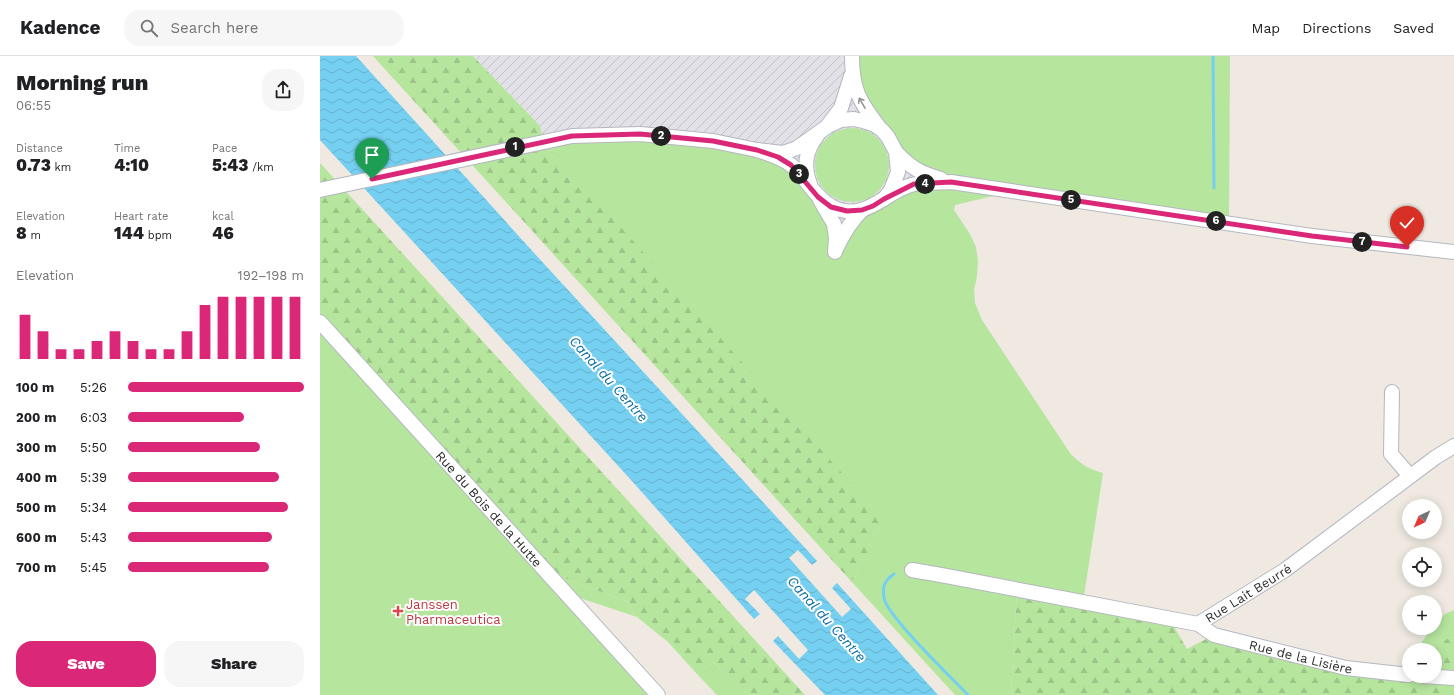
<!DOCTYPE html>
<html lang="en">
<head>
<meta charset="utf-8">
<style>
  body { margin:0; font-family:"Work Sans",sans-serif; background:#f6f6f6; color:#202124; height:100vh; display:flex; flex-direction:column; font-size:15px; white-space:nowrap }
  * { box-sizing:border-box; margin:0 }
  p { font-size:13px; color:#757577 }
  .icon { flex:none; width:22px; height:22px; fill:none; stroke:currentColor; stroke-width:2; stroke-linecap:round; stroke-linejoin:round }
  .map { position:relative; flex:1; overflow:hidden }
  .panel { display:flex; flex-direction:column; background:#fff; width:320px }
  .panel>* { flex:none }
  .needle { width:26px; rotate:224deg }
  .fabs { position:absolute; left:1082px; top:443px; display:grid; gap:8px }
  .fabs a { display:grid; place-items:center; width:40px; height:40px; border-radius:50%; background:#fff; box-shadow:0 2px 10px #0003; font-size:20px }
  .pin { position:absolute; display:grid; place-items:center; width:34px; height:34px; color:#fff; margin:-41px -17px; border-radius:50% 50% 50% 0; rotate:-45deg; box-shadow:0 0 4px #0007 }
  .pin .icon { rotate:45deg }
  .km { position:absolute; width:20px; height:20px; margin:-10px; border-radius:50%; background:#222; color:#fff; font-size:11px; line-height:20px; text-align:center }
  .round { display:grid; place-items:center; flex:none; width:42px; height:42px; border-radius:16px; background:#f6f6f6 }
  .headline { display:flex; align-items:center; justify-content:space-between; height:68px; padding:0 16px }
  h1 { font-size:22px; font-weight:800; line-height:30px }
  .stats { display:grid; grid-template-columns:repeat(3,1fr); gap:6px; height:68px; padding:4px 16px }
  .stats div { display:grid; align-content:center }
  .stats b { font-size:17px; font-weight:800 }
  .stats small { font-size:11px; font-weight:400 }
  .stats p { font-size:11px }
  .chart { height:112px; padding:8px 16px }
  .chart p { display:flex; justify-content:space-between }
  .chart svg { width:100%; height:72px; margin-top:4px; stroke:#db2777; stroke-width:6 }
  .cta { display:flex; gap:8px; margin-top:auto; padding:8px 16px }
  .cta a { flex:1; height:46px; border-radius:16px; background:#db2777; color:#fff; font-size:16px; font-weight:800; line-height:46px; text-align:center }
  .cta a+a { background:#f6f6f6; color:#202124 }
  ul { padding:0 16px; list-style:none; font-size:13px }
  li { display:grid; grid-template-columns:64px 48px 1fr; align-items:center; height:30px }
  li i { height:10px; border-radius:5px; background:#db2777 }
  header { display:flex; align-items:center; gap:24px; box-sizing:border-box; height:56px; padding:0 20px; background:#fff; border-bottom:1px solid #e0e0e0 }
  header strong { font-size:19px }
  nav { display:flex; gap:22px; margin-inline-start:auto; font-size:14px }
  .search { width:280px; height:36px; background:#f6f6f6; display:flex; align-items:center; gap:10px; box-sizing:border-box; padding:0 14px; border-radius:16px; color:#757577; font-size:15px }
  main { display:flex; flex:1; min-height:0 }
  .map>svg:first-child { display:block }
  .industrial { fill:url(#industrial-furrows) }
  .grass { fill:#b6e59e }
  .forest { fill:url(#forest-firs) }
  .water { fill:url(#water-waves) }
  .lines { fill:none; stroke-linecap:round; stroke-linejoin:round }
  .stream { stroke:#75cff0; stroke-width:3 }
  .minor-casing { stroke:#b4b7c1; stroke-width:16 }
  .minor { stroke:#fff; stroke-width:14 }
  .oneway { stroke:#969696 }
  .route-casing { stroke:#fff; stroke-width:8 }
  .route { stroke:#db2777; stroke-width:5 }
  .health-dot { fill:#e0444e; stroke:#fff; stroke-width:1.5 }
  .labels { text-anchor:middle; stroke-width:4; stroke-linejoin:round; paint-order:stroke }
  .street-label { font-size:13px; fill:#2e2e2e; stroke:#fff }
  .health-label { font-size:13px; fill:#be3a42; stroke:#fff; text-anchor:start }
  .water-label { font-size:14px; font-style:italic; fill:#0d6fa3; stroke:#fff }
</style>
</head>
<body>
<header>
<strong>Kadence</strong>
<div class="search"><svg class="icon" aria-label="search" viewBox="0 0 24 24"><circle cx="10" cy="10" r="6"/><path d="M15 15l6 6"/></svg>Search here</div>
<nav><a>Map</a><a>Directions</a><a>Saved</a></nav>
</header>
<main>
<section class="panel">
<div class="headline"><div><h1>Morning run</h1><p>06:55</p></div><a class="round"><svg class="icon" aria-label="share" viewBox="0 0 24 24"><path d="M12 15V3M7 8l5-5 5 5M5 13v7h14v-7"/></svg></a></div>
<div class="stats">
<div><p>Distance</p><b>0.73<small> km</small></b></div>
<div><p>Time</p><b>4:10</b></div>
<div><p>Pace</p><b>5:43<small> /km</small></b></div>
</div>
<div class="stats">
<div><p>Elevation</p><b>8<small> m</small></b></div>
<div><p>Heart rate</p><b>144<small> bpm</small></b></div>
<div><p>kcal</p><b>46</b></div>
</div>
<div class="chart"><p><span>Elevation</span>192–198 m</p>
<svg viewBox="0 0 160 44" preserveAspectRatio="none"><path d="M5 44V17M15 44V27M25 44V38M35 44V38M45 44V33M55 44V27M65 44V33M75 44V38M85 44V38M95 44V27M105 44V11M115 44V6M125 44V6M135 44V6M145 44V6M155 44V6"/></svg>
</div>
<ul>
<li><b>100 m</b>5:26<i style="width:100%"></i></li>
<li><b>200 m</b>6:03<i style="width:66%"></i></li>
<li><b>300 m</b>5:50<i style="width:75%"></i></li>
<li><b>400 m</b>5:39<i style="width:86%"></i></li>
<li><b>500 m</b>5:34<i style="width:91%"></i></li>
<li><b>600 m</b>5:43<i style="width:82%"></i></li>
<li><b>700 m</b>5:45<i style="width:80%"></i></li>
</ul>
<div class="cta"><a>Save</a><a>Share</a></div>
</section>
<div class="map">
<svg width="1134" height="639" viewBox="0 0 1134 639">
  <defs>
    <pattern id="industrial-furrows" width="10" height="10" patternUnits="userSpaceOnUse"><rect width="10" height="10" fill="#e3e1e8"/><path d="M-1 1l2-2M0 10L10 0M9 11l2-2" fill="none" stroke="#c3c1c7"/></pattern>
    <pattern id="forest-firs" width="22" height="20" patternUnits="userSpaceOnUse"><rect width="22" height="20" fill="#b6e59e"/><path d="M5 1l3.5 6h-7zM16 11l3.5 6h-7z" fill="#9dc588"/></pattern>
    <pattern id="water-waves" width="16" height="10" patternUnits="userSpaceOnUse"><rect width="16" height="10" fill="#75cff0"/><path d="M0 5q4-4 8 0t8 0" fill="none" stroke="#66b2ce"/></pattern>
  </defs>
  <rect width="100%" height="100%" fill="#efe9e1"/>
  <path class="industrial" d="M 153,0 L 893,0 L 646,93 L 558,457 L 223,85 L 220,70 Z"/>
  <g class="grass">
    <path d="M 532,0 L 910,0 L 909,167 L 694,135 L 635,149 L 634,154 L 650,178 L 656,191 L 658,205 L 657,220 L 654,234 L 655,247 L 662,264 L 750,397 C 760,408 769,413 783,417 L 763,546 L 697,533 L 691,639 L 635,639 L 531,525 L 549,507 L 549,490 L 560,471 L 223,85 L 320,78 L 458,101 L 525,175 L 603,118 L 547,56 Z"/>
    <circle cx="532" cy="109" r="37"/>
    <path d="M 0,266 L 228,516 L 308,546 L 317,561 L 260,542 L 250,540 L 338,639 L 0,639 Z"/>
    <path d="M 1134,554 L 1134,581 L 1113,587 L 1103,594 L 1096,594 L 1112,572 L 1115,572 L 1115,569 L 1125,558 Z"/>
    <path d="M 393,606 L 427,639 L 397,639 L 377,618 Z"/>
  </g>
  <g class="forest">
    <path d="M 53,0 L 153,0 L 220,70 L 223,85 L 558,457 L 560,471 L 549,490 L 549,507 L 531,525 Z"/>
    <path d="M 0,107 L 32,142 L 485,639 L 427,639 L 393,606 L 377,618 L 348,586 L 317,561 L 308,546 L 228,516 L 0,266 Z"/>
    <path d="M 697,533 L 849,562 L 867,593 L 894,579 L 1081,619 L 1089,605 L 1089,620 L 1115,620 L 1115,594 L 1103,594 L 1113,587 L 1134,581 L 1134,639 L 691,639 Z"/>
  </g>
  <path class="water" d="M 0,0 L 36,0 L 215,198 L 497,505 L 492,509 L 478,494 L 469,502 L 522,561 L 531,553 L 512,532 L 517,527 L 618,639 L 505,639 L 453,585 L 458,580 L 479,603 L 488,594 L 434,534 L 425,543 L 440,558 L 434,563 L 312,425 L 0,84 Z"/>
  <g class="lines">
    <g class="stream">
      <path d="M 893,0 L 894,132"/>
      <path d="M 574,518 C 565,524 562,530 564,542 C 567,560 632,622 648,639"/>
    </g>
    <g class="minor-casing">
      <g id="minor">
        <path d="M 532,0 C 532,33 539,45 559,71"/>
        <path d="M 508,69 L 521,52 L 531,20"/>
        <path d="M 437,94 C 449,98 461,101 471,109 C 486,121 494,141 511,150 C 545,169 565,134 595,128 C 606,126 619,127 631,126 L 992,180 L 1134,196"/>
        <path d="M 576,96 C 591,112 600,117 621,123"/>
        <path d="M 490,128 C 483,111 486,94 497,80"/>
        <path d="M 0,134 L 252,80 L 320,78 L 393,85 L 437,94 L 463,97 L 477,92 L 508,70 L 521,64 L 534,63 L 543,65 L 553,68 L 562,74 L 568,81 L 576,96 L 578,116 L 571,134 L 564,143"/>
        <path d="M 500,144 L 514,168 L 516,182 L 515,196"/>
        <path d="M 516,193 C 523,178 530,166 542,154"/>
        <path id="s1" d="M 0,266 L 338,639"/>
        <path d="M 1072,336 L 1071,398 L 1090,420"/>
        <path id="s2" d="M 592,514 L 621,519 L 878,568 L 965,514 L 1116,401 L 1134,390"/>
        <path id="s3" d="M 878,568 L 894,579 L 1026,612 L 1089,619"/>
        <path d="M 1103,620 L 1134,622"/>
      </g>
    </g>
    <use href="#minor" class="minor"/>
  </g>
  <defs><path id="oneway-shaft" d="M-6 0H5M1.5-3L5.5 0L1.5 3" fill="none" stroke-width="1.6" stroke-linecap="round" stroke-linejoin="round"/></defs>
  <use class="oneway" href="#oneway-shaft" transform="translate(542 47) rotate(-120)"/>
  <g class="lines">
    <g class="route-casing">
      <path id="route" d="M 52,123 L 252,80 L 320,78 L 393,85 L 437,94 L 458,101 L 471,109 L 498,141 L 511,151 L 527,155 L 542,154 L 553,150 L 564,143 L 594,128 L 631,126 L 992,180 L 1087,191"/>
    </g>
    <use href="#route" class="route"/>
  </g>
  <path class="health-dot" d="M76 549h4v4h4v4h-4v4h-4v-4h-4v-4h4z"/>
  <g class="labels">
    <g class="street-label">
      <text dy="5" stroke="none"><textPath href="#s1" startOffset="252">Rue du Bois de la Hutte</textPath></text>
      <text dy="5" stroke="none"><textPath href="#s2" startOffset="350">Rue Lait Beurré</textPath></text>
      <text dy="5" stroke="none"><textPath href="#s3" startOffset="109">Rue de la Lisière</textPath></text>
    </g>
    <g class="health-label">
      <text x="86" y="553">Janssen<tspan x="86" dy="15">Pharmaceutica</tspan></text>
    </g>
    <g class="water-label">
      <text transform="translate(289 323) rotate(48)" y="5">Canal du Centre</text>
      <text transform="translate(507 563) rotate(48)" y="5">Canal du Centre</text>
    </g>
  </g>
</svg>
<div class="fabs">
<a><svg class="needle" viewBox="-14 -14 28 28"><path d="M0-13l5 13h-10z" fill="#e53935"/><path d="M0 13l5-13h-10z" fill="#757577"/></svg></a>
<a><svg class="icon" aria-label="locate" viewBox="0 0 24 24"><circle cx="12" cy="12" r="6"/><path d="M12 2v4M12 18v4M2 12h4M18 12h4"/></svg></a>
<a>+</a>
<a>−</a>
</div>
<div class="pin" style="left:52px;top:123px;background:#1e9e55"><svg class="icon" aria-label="arrive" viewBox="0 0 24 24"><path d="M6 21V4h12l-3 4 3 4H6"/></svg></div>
<div class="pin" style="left:1087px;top:191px;background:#d93025"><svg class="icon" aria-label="check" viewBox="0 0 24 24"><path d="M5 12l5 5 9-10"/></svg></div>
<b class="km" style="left:195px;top:91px">1</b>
<b class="km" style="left:341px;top:80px">2</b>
<b class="km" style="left:479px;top:118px">3</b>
<b class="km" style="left:605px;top:128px">4</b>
<b class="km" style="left:751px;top:144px">5</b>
<b class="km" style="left:896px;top:165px">6</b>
<b class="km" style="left:1042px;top:186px">7</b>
</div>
</main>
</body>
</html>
